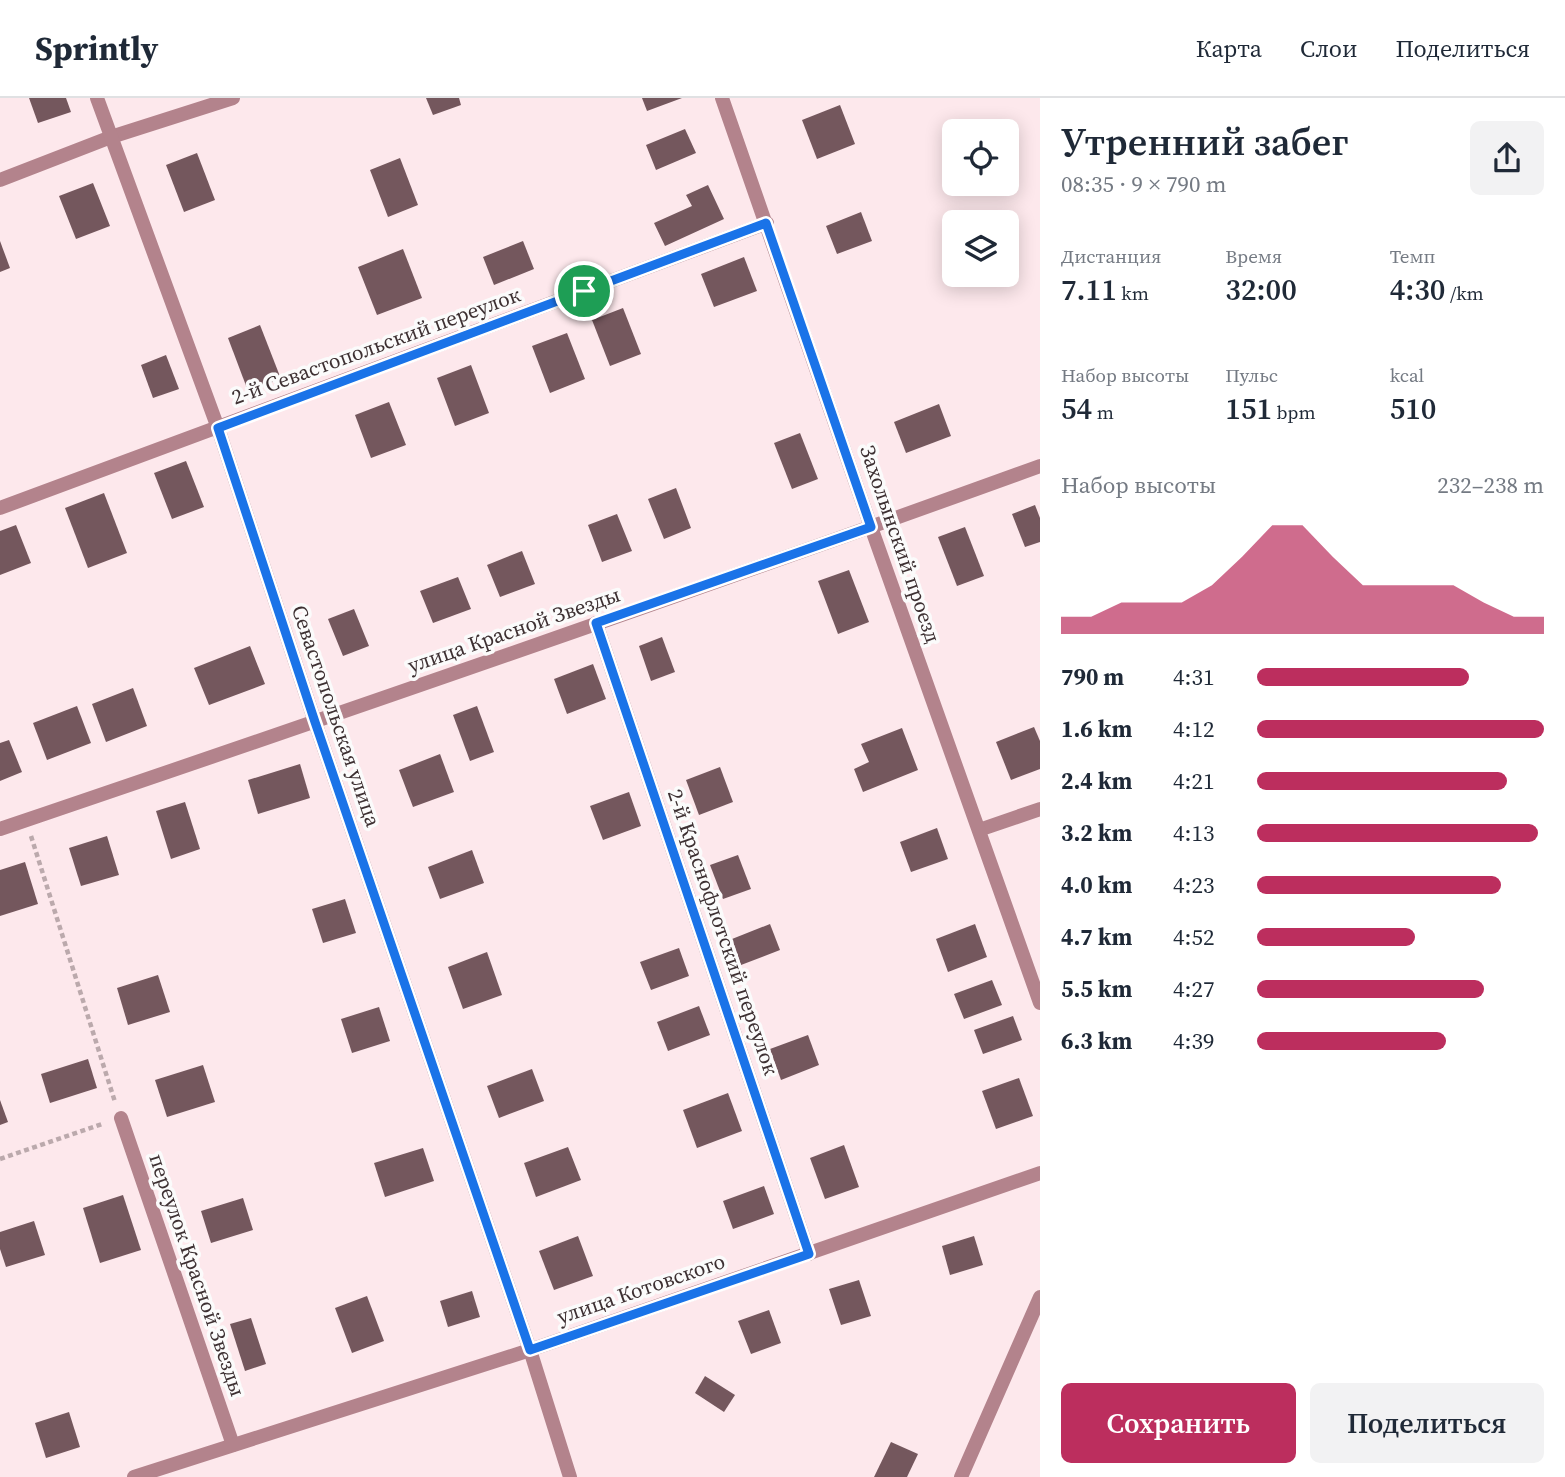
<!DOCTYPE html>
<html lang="ru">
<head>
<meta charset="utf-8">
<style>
  body { margin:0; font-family:"Source Serif 4",serif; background:#f2f2f3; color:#1f2937; height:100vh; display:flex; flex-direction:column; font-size:26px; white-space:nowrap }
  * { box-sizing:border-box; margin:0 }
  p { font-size:23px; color:#747a83 }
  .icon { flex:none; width:38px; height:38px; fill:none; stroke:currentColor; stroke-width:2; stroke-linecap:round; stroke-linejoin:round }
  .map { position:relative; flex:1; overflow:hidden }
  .panel { display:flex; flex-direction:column; background:#fff; width:525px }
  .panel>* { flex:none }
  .buttons { position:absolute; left:942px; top:21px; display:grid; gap:14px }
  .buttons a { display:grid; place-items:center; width:77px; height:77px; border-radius:10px; background:#fff; box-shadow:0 4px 18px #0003; font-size:35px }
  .pin { position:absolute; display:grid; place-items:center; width:60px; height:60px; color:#fff; margin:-30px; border:4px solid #fff; border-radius:50%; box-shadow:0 2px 7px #0007 }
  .round { display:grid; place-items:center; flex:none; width:74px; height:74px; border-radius:10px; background:#f2f2f3 }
  .headline { display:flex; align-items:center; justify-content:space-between; height:119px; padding:0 21px }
  h1 { font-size:38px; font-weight:600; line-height:52px }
  .stats { display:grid; grid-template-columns:repeat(3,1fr); gap:10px; height:119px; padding:7px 21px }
  .stats div { display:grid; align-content:center }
  .stats b { font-size:30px; font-weight:600 }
  .stats small { font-size:19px; font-weight:400 }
  .stats p { font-size:19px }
  .chart { height:196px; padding:14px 21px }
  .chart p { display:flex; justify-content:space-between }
  .chart svg { width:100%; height:126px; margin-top:7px; fill:#bc2e5e; opacity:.7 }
  .button { display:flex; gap:14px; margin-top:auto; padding:14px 21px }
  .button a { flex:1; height:80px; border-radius:10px; background:#bc2e5e; color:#fff; font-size:28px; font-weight:600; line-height:80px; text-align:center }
  .button a+a { background:#f2f2f3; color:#1f2937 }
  ul { padding:0 21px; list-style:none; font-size:23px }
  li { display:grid; grid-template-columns:112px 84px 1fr; align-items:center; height:52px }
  li i { height:18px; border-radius:9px; background:#bc2e5e }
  header { display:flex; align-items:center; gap:42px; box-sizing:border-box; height:98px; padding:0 35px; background:#fff; border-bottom:2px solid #e0e1e3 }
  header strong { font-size:33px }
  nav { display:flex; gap:38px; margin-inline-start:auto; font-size:24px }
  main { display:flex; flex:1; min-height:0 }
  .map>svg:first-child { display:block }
  .building { fill:#74575d }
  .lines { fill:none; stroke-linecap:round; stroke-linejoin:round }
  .path { stroke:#bba9ac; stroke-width:4.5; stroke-dasharray:5 3.5; stroke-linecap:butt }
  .service { stroke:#b3838c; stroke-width:14 }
  .minor { stroke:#b3838c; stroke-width:14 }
  .tertiary { stroke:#b3838c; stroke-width:14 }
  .route-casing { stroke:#fff; stroke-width:14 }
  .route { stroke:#1a73e8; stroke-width:9 }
  .labels { text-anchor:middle; stroke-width:7; stroke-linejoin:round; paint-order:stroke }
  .street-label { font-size:21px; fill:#3d3032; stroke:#fbfbfb }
</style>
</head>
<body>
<header>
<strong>Sprintly</strong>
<nav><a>Карта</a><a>Слои</a><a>Поделиться</a></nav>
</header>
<main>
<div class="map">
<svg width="1040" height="1379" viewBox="0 0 1040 1379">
  <rect width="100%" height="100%" fill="#fde8ec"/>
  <g class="building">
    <path d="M 29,0 L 66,0 L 71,14 L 38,25 Z"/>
    <path d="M 426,0 L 459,0 L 461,7 L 433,17 Z"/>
    <path d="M 642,0 L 682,0 L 647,13 Z"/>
    <path d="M 840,7 L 855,46 L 817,61 L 802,22 Z"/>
    <path d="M 685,31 L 696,55 L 656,72 L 646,47 Z"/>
    <path d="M 197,55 L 215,102 L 184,114 L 166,67 Z"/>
    <path d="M 400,60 L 418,107 L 388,119 L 370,72 Z"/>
    <path d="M 93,85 L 110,128 L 76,141 L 59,98 Z"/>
    <path d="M 708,87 L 724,121 L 665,148 L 654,125 L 692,108 L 686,97 Z"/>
    <path d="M 861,114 L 872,143 L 837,156 L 826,128 Z"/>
    <path d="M 0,143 L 10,170 L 0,174 Z"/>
    <path d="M 523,143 L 534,171 L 494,187 L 483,159 Z"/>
    <path d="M 403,151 L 422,200 L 377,217 L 358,169 Z"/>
    <path d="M 744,159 L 757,193 L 714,209 L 701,176 Z"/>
    <path d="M 623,210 L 641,256 L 610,268 L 592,222 Z"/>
    <path d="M 260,227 L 281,281 L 248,293 L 228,240 Z"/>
    <path d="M 567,235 L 585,281 L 550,295 L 532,248 Z"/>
    <path d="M 166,257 L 179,291 L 153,300 L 141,267 Z"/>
    <path d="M 471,267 L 489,315 L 455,328 L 437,280 Z"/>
    <path d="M 389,304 L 406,347 L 371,360 L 355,317 Z"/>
    <path d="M 939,306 L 951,338 L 906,355 L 894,324 Z"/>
    <path d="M 800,335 L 818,381 L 792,391 L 774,345 Z"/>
    <path d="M 186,363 L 204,409 L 172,421 L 154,375 Z"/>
    <path d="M 676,390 L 691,430 L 664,441 L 648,401 Z"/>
    <path d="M 104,395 L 127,455 L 88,470 L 65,410 Z"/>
    <path d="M 1035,407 L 1040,420 L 1040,444 L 1025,449 L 1012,416 Z"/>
    <path d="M 617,416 L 632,453 L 602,464 L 588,427 Z"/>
    <path d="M 16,427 L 31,465 L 0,477 L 0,433 Z"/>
    <path d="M 965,429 L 984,478 L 957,488 L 938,439 Z"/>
    <path d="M 522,453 L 535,486 L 500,499 L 487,467 Z"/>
    <path d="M 849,472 L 869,524 L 838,536 L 818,483 Z"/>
    <path d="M 458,479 L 471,511 L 433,525 L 420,493 Z"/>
    <path d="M 354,511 L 369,548 L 343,558 L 328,521 Z"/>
    <path d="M 662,539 L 675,574 L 651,583 L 639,548 Z"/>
    <path d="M 250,548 L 265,586 L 209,607 L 194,570 Z"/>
    <path d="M 593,566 L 606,601 L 567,616 L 554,581 Z"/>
    <path d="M 133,590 L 147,628 L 106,644 L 92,606 Z"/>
    <path d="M 77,608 L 91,645 L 47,662 L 33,625 Z"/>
    <path d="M 477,608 L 494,654 L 470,663 L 453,617 Z"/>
    <path d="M 1034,629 L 1040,643 L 1040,671 L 1011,682 L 996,644 Z"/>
    <path d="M 902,630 L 918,672 L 863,694 L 854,671 L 869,664 L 861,646 Z"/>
    <path d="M 9,642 L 22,674 L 0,683 L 0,645 Z"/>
    <path d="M 440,656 L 454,694 L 413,709 L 399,672 Z"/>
    <path d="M 300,666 L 310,700 L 258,716 L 248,682 Z"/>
    <path d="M 720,669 L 733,704 L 699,717 L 686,682 Z"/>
    <path d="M 629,694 L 641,728 L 603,742 L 590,708 Z"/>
    <path d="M 185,704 L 200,751 L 171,761 L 156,713 Z"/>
    <path d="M 937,730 L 948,761 L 911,774 L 900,744 Z"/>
    <path d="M 107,738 L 119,777 L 81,788 L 69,750 Z"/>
    <path d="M 472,752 L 484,785 L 440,801 L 428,769 Z"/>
    <path d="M 738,757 L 751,791 L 723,801 L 710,767 Z"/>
    <path d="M 25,764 L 38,806 L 0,818 L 0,772 Z"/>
    <path d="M 345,801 L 356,835 L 323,845 L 312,811 Z"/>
    <path d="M 770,826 L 780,852 L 741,867 L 732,841 Z"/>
    <path d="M 975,826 L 987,859 L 948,874 L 936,841 Z"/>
    <path d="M 679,850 L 689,878 L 651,892 L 640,864 Z"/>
    <path d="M 487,854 L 502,897 L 463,911 L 448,869 Z"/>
    <path d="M 158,877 L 170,914 L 128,927 L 117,890 Z"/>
    <path d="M 992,882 L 1002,907 L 964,921 L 954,896 Z"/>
    <path d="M 699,908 L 710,937 L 668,953 L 657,924 Z"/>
    <path d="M 379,909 L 390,943 L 352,955 L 341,921 Z"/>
    <path d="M 1013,918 L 1022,942 L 983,956 L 974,932 Z"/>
    <path d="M 808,937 L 819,967 L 781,982 L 770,951 Z"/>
    <path d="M 88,961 L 97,990 L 50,1005 L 41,976 Z"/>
    <path d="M 203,967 L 215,1004 L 167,1019 L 155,982 Z"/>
    <path d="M 532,971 L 544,1003 L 499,1020 L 487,988 Z"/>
    <path d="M 1019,980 L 1033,1018 L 996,1031 L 982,993 Z"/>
    <path d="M 728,995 L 742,1033 L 697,1050 L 683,1012 Z"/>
    <path d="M 0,1002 L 8,1024 L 0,1027 Z"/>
    <path d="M 844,1047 L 859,1089 L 825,1101 L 810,1060 Z"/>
    <path d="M 568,1049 L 581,1082 L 536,1099 L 524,1065 Z"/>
    <path d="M 423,1050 L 434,1083 L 385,1099 L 374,1065 Z"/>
    <path d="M 764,1088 L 774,1116 L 733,1131 L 723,1103 Z"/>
    <path d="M 123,1097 L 141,1152 L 100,1165 L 83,1110 Z"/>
    <path d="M 243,1100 L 253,1132 L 211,1145 L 201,1113 Z"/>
    <path d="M 34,1123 L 45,1157 L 6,1169 L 0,1151 L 0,1134 Z"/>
    <path d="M 578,1138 L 593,1178 L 554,1192 L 539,1153 Z"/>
    <path d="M 974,1138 L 983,1167 L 950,1177 L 942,1148 Z"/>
    <path d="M 859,1182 L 871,1218 L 841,1227 L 829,1191 Z"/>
    <path d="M 472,1193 L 480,1219 L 448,1229 L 440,1203 Z"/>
    <path d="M 367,1198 L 384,1243 L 352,1255 L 335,1210 Z"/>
    <path d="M 769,1212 L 781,1245 L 751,1256 L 738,1223 Z"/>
    <path d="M 251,1220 L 266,1266 L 245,1273 L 230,1226 Z"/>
    <path d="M 705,1278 L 735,1297 L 724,1314 L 695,1295 Z"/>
    <path d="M 69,1314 L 80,1349 L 46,1360 L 35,1325 Z"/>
    <path d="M 891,1344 L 918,1356 L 907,1379 L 874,1379 Z"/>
  </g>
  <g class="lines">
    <g class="path">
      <path d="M 31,738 L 115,1004"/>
      <path d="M 0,1061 L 102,1026"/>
    </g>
    <path class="service" d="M 530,1252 L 570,1379"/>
    <g class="minor">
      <path d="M 0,82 L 111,39 L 233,0"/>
      <path d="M 0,410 L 767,125"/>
      <path d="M 596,525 L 809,1156"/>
      <path d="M 0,731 C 348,613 695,493 1040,368"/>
      <path d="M 979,732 L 1040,711"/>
      <path d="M 121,1020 L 233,1347"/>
      <path d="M 134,1379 L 530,1252"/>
      <path d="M 961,1379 L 1040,1199"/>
    </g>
    <g class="tertiary">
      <path d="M 97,0 L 218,330 L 315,624 L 530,1252 L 1040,1075"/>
      <path d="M 722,0 L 871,429 L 1040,905"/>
    </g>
  </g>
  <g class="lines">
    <g class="route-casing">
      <path id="route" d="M 766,125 L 871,429 L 596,525 L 809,1156 L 530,1252 L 315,624 L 218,330 Z"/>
    </g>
    <use href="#route" class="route"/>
  </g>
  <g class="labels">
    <g class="street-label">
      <text transform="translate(376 248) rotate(-20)" y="7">2-й Севастопольский переулок</text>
      <text transform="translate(900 446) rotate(71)" y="7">Захолынский проезд</text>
      <text transform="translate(514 532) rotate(-19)" y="7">улица Красной Звезды</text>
      <text transform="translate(336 618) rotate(71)" y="7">Севастопольская улица</text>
      <text transform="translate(723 834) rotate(71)" y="7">2-й Краснофлотский переулок</text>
      <text transform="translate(197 1177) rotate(71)" y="7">переулок Красной Звезды</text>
      <text transform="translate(641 1191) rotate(-19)" y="7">улица Котовского</text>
    </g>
  </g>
</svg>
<div class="buttons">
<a><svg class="icon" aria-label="locate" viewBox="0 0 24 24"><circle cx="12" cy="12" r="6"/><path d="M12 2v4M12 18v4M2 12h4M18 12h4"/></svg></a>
<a><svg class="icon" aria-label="layers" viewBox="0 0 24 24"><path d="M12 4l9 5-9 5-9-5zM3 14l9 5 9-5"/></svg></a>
</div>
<div class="pin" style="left:584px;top:193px;background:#1e9e55"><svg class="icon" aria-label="arrive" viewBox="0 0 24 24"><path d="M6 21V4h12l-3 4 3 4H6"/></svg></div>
</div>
<section class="panel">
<div class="headline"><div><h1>Утренний забег</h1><p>08:35 · 9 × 790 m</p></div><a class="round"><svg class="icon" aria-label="share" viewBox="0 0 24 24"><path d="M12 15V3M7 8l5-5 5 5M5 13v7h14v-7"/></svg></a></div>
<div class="stats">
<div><p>Дистанция</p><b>7.11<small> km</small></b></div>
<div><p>Время</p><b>32:00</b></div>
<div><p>Темп</p><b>4:30<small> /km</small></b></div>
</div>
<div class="stats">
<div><p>Набор высоты</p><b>54<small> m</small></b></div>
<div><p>Пульс</p><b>151<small> bpm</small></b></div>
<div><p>kcal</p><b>510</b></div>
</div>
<div class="chart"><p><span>Набор высоты</span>232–238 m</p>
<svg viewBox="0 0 160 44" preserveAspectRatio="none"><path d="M0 44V38L10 38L20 33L30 33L40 33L50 27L60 17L70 6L80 6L90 17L100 27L110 27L120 27L130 27L140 33L150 38L160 38V44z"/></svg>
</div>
<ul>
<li><b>790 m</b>4:31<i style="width:74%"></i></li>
<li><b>1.6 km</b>4:12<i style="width:100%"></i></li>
<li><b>2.4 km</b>4:21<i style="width:87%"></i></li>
<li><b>3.2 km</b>4:13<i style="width:98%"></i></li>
<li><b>4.0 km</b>4:23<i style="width:85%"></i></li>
<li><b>4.7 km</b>4:52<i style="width:55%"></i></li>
<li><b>5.5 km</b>4:27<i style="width:79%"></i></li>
<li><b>6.3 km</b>4:39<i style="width:66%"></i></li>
</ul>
<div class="button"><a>Сохранить</a><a>Поделиться</a></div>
</section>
</main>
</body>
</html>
